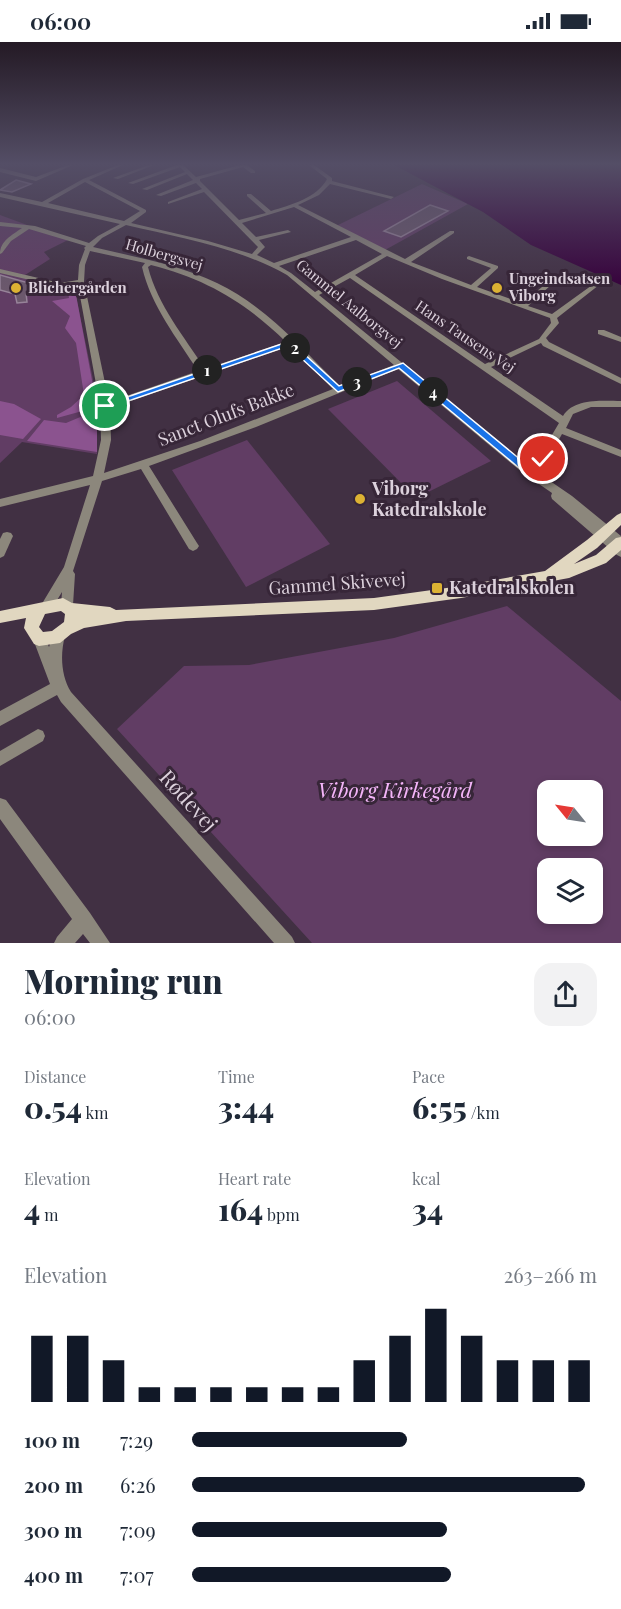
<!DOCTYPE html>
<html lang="en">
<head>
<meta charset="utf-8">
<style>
  body { margin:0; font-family:"Playfair Display",serif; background:#f2f2f3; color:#1f2937; height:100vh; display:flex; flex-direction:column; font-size:22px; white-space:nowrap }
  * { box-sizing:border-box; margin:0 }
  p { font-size:20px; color:#747a83 }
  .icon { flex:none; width:33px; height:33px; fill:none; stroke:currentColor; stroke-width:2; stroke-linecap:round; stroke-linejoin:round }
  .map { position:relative; height:901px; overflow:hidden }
  .sheet { display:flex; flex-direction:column; background:#fff; flex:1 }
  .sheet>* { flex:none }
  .needle { width:39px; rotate:300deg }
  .tools { position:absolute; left:537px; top:738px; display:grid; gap:12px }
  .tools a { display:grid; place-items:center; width:66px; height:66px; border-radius:12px; background:#fff; box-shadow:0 3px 9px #0003; font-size:30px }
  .pin { position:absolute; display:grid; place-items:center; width:51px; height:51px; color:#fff; margin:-26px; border:3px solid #fff; border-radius:50%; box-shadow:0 2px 6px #0007 }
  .km { position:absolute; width:30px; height:30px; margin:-15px; border-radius:50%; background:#222; color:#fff; font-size:16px; line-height:30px; text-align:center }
  .round { display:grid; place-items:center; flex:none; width:63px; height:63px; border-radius:18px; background:#f2f2f3 }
  .overview { display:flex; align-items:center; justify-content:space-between; height:102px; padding:0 24px }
  h1 { font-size:33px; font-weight:800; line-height:45px }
  .stats { display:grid; grid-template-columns:repeat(3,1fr); gap:9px; height:102px; padding:6px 24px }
  .stats div { display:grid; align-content:center }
  .stats b { font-size:30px; font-weight:800 }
  .stats small { font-size:16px; font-weight:400 }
  .stats p { font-size:16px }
  .chart { height:168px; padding:12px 24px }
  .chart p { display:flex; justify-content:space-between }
  .chart svg { width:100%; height:108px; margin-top:6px; stroke:#111827; stroke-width:6 }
  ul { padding:0 24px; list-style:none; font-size:20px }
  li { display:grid; grid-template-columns:96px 72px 1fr; align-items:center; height:45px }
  li i { height:15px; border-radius:8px; background:#111827 }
  .status { display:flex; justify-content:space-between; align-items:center; height:42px; padding:0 30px; background:#fff; direction:ltr }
  .status svg { height:16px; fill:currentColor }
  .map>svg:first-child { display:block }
  .green { fill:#613d64; fill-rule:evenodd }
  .forest { fill:#8b538f }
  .water { fill:#36003b }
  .building { fill:#6b586c; stroke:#978399; stroke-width:1.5 }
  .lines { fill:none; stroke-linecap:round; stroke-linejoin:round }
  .minor { fill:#8c877c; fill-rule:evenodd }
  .major { fill:#e1d7c0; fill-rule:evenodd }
  .route { fill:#1a73e8; stroke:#fff; stroke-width:1.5 }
  .poi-dot { fill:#dcb233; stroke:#372638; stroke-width:2 }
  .labels { text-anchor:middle; stroke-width:6; stroke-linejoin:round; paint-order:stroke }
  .far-street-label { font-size:15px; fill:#dcd1dc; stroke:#372638 }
  .far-poi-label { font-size:15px; font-weight:bold; fill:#dcd1dc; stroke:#372638; text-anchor:start }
  .street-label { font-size:18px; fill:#dcd1dc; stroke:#372638 }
  .poi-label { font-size:18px; font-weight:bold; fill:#dcd1dc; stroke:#372638; text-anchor:start }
  .near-park-label { font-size:21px; font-style:italic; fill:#f4b5f9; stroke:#372638 }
  .near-street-label { font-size:21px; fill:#dcd1dc; stroke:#372638 }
</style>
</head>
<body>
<div class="status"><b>06:00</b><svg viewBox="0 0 49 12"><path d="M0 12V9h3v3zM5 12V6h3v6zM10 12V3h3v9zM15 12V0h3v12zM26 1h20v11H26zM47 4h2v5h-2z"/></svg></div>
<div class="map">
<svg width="621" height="901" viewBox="0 0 621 901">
  <rect width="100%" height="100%" fill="#413043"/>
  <g class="green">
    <path d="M 422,142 L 468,162 L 385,208 L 336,184 Z"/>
    <path d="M 0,173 L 68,198 L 44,210 L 50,217 L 25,233 L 59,242 L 73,240 L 94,342 L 97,412 L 22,400 L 0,421 Z"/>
    <path d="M 397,339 L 491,419 L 416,456 L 328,367 Z"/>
    <path d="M 247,398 L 330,502 L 246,545 L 172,428 Z"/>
    <path d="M 507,564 L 621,659 L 621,901 L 312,901 L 117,687 L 184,624 L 249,623 L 394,596 ZM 548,748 L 592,748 L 592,794 L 548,794 ZM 548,826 L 592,826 L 592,872 L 548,872 Z"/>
  </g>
  <g class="forest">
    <path d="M 74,242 L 97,365 L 57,376 L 57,373 L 71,365 L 84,353 L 76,301 L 65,286 L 70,274 L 52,259 L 69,256 L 67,244 Z"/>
    <path d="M 0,359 L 14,362 L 41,377 L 23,397 L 0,393 Z"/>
    <path d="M 97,368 L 97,410 L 27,399 L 44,378 L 66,381 Z"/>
  </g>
  <path class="water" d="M 394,123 L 621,123 L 621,243 L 531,203 L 483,170 Z"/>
  <g class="building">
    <path d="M 16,138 L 31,142 L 12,150 L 0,148 Z"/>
    <path d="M 430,163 L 448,169 L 401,195 L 384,189 Z"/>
    <path d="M 0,233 L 36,243 L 26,251 L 27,260 L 17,261 L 15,252 L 0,248 Z"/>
  </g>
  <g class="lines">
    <g class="minor">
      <path d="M 68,123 L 73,123 L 36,139 L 0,130 L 0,126 L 36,135 Z"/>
      <path d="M 118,123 L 123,123 L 89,138 L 146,168 L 146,170 L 131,181 L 208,199 L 252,212 L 258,205 L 204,150 L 168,162 L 168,160 L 202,147 L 196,141 L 161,154 L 156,153 L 193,138 L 187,132 L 147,148 L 142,147 L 185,130 L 180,125 L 133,142 L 128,141 L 177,123 L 183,123 L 196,135 L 240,123 L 247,123 L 255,129 L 255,131 L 251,131 L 243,125 L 200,137 L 200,139 L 239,178 L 266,171 L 247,154 L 247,152 L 251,152 L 271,169 C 290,163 317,156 327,137 L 309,123 L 314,123 L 332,136 L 332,139 L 394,155 L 391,157 L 330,142 L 319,153 L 298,163 L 405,217 L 450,189 L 454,189 L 454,191 L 411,220 L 471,243 L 491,226 L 467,217 L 467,215 L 469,214 L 498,224 L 498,226 L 477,245 L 522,261 L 547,241 L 551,241 L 551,243 L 528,264 L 552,272 L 595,241 L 599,241 L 599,243 L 557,276 L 559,281 L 546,296 L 549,300 L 621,336 L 621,342 L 543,304 L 541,301 L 491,325 L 563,374 C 574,356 602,359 621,359 L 621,365 L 591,365 L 573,372 L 566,386 L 621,408 L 621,415 L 562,392 L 547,419 L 534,428 L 572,454 L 621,494 L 621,515 L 617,513 L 552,457 L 551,454 L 552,451 L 523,431 L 398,327 L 256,385 L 149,424 L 197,501 L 199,504 L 197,507 L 193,509 L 189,507 L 141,427 L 102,439 L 73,529 L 75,532 L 73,563 L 71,567 L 67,568 L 63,567 L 61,563 L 62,550 L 51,568 L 47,569 L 43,568 L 41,564 L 43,560 L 64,525 L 90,443 L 0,465 L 0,457 L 93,434 L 101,398 L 100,364 L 78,243 L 60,245 L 0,231 L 0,227 L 60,241 L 78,238 L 79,223 L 85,207 L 84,206 L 86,204 L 29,187 L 11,199 L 2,211 L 0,212 C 0,199 12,193 22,186 L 0,184 L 0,180 L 35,184 L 89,201 L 98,194 L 120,182 L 0,155 L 0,151 L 42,160 L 83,137 ZM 85,140 L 140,169 L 124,179 L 48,161 ZM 294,165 L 351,195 L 274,221 L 257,213 L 265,205 L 259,198 L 291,190 L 288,188 L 256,195 L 242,181 ZM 126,183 C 181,196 237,205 287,233 L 394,323 L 340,344 C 302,307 266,264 217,241 C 178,222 134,215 93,205 L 102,196 ZM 356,198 L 382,212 L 315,250 L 291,231 L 279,224 ZM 90,209 L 145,221 L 142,225 C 151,264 177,296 198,329 L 109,360 L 84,240 L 85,223 ZM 387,214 L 442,237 L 550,276 L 551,281 L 539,297 L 485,322 L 355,233 ZM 151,223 C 206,237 245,260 286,300 L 205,327 C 184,294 158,264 148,225 ZM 350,236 L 559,381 L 539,415 L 527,423 L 319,253 ZM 290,304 L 333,347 L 200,399 L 104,431 L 111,398 L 110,366 Z"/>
      <path d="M 149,123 L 154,123 L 118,137 L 113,136 Z"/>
      <path d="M 598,288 L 604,288 L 621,295 L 621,300 L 598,292 Z"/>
      <path d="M 7,490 L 11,491 L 13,494 L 4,514 L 0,516 L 0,497 L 3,491 Z"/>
      <path d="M 59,588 L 64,590 L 65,594 C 60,612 61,634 71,650 L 292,895 L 295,901 L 274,901 L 61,660 L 57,653 L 0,684 L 0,669 L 50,642 L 33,597 L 34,593 L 39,591 L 44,593 L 49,605 L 54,590 Z"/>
      <path d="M 38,687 L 43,689 L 45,694 L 43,699 L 0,724 L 0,709 Z"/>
      <path d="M 0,756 L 6,758 L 90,871 L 110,901 L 90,901 L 83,892 L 75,901 L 54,901 L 57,895 L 72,877 L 0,777 Z"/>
    </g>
    <path class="major" d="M 621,471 L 621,483 L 597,506 L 574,522 L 596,513 L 616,496 L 621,495 L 621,508 L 606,521 L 569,536 L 461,556 L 374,568 L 126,579 L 84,586 L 71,592 L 60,601 L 39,604 L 34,602 L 24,586 L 26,576 L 0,581 L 0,569 L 63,556 L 72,561 L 110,565 L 116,568 L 374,556 L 461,544 L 545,529 L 587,498 L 617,473 ZM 61,569 L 65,572 L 64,580 L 52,589 L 43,590 L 39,585 L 45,572 Z"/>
  </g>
  <linearGradient id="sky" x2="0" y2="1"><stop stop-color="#241a25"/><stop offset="0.49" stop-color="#544e66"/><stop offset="1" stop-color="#544e66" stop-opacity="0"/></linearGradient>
  <rect width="621" height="249" fill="url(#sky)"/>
  <path class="route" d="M 290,299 L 339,344 L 403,321 L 527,423 L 540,415 L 548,417 L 530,430 L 524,430 L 399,326 L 338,350 L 288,304 L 108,366 L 101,364 Z"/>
  <g class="poi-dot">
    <circle cx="16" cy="246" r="6"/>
    <circle cx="497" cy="246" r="6"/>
    <circle cx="360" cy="457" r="6"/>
    <rect x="431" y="540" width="12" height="12" rx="3"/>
  </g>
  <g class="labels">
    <g class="far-street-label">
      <text transform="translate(164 213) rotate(16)" y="5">Holbergsvej</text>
      <text transform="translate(349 262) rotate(39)" y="5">Gammel Aalborgvej</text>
      <text transform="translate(465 295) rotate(34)" y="5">Hans Tausens Vej</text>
    </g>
    <g class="far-poi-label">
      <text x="509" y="242">Ungeindsatsen<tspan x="509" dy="17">Viborg</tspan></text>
      <text x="28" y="251">Blichergården</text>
    </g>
    <g class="street-label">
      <text transform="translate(226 373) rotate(-21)" y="6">Sanct Olufs Bakke</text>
      <text transform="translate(337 542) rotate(-4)" y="6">Gammel Skivevej</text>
    </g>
    <g class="poi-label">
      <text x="372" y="453">Viborg<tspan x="372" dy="21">Katedralskole</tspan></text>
      <text x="449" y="552">Katedralskolen</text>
    </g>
    <g class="near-park-label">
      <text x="395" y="756">Viborg Kirkegård</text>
    </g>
    <g class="near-street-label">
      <text transform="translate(188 759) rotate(48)" y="7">Rødevej</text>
    </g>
  </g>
</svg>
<div class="tools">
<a><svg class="needle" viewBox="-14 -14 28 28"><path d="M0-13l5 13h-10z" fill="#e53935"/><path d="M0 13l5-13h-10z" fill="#747a83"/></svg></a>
<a><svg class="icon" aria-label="layers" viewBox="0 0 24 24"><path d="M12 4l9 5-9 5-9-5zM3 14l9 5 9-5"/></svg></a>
</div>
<div class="pin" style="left:105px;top:364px;background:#1e9e55"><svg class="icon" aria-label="arrive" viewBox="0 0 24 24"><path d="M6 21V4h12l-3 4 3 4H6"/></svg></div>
<div class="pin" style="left:543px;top:417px;background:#d93025"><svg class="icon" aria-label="check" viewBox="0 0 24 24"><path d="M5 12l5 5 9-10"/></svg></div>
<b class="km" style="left:207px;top:328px">1</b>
<b class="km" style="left:295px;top:306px">2</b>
<b class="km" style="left:357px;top:340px">3</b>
<b class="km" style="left:433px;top:350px">4</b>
</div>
<section class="sheet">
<div class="overview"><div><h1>Morning run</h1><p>06:00</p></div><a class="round"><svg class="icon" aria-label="share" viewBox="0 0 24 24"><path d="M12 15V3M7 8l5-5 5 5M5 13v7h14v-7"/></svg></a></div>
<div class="stats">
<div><p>Distance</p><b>0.54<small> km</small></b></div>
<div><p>Time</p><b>3:44</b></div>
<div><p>Pace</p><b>6:55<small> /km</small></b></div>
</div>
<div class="stats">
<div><p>Elevation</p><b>4<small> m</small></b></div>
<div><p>Heart rate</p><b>164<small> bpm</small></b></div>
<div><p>kcal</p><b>34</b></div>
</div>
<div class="chart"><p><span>Elevation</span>263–266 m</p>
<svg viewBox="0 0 160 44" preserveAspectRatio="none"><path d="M5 44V17M15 44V17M25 44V27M35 44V38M45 44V38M55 44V38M65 44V38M75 44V38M85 44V38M95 44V27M105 44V17M115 44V6M125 44V17M135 44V27M145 44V27M155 44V27"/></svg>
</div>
<ul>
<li><b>100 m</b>7:29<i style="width:53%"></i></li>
<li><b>200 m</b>6:26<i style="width:97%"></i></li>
<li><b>300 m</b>7:09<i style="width:63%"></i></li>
<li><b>400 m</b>7:07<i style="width:64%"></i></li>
</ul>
</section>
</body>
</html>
